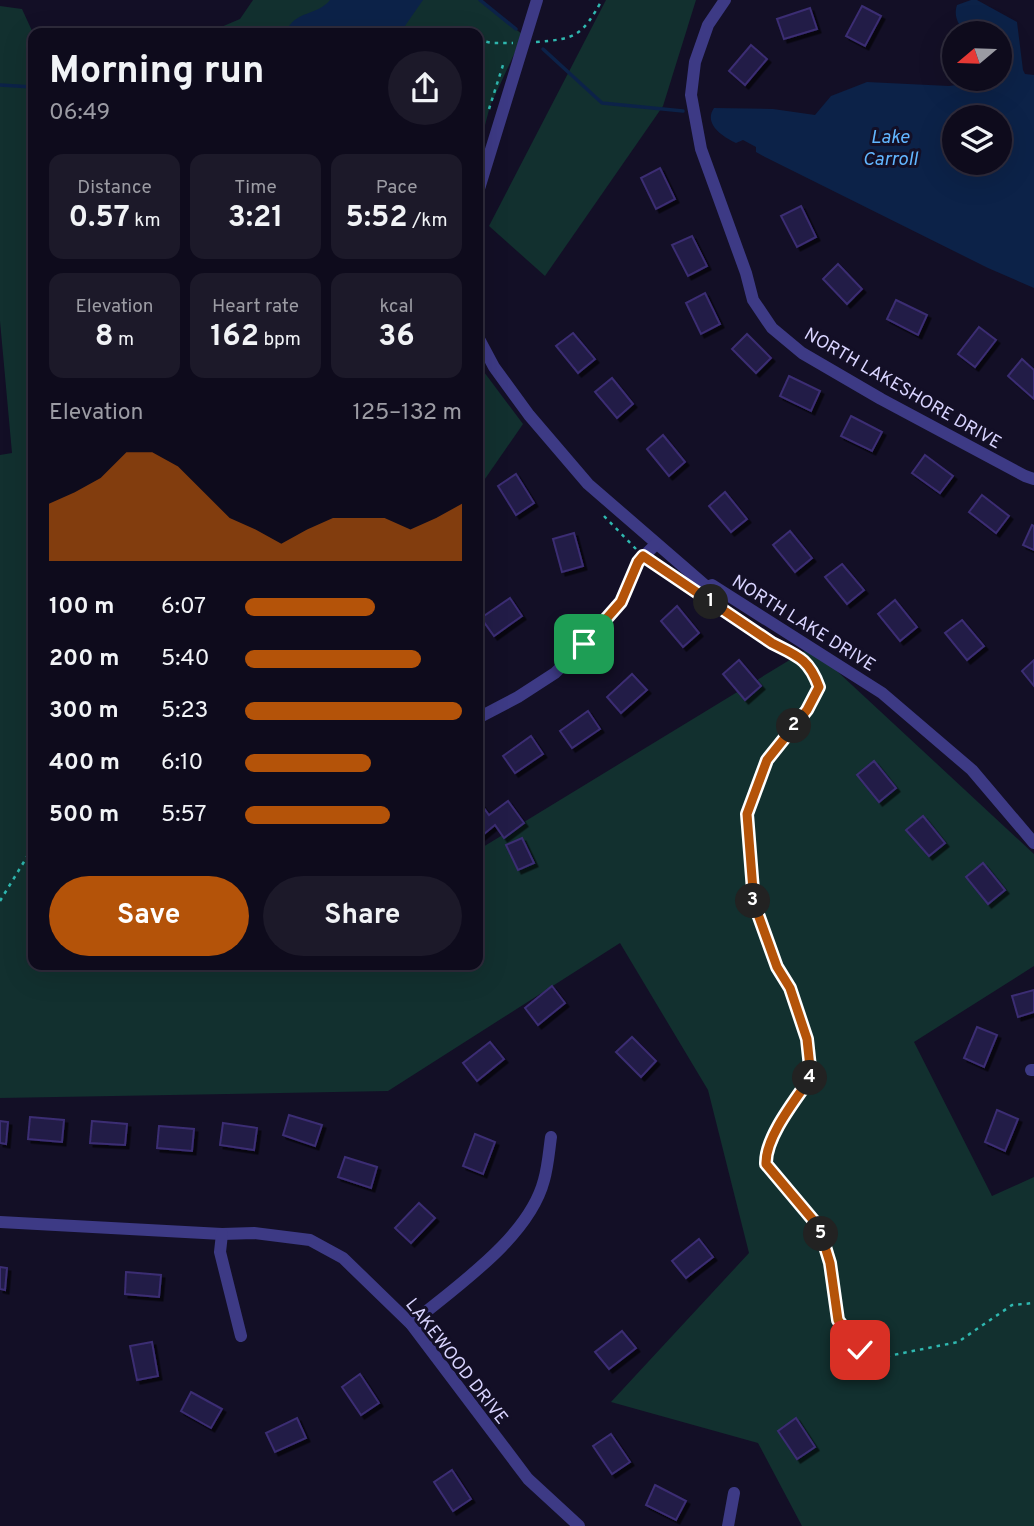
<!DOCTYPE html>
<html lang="en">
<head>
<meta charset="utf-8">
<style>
  body { margin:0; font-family:Overpass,sans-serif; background:#1c1929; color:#f1f3f6; height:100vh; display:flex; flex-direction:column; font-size:26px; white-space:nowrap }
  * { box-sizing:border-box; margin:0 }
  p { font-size:23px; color:#9b9ba3 }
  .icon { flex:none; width:38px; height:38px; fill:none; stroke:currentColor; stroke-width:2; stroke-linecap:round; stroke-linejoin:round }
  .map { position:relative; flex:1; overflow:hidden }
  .details { position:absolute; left:28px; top:28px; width:455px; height:942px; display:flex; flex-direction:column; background:#0e0b1c; border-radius:14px; box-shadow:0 7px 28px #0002,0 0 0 2px #2e2b3b }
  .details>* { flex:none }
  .needle { width:46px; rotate:251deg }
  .buttons { position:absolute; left:942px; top:21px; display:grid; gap:14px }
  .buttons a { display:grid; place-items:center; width:70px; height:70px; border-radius:50%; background:#0e0b1c; box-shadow:0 7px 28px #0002,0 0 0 2px #2e2b3b; font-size:35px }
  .pin { position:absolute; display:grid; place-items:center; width:60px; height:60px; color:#fff; margin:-30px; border-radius:14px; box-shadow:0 4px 10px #0006 }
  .km { position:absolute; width:35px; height:35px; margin:-18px; border-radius:50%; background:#222; color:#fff; font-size:19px; line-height:35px; text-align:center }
  .round { display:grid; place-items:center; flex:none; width:74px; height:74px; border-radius:37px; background:#1c1929 }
  .overview { display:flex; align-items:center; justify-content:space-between; height:119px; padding:0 21px }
  h1 { font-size:38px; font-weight:700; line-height:52px }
  .metrics { display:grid; grid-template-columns:repeat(3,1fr); gap:10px; height:119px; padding:7px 21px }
  .metrics div { display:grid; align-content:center; border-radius:14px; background:#1c1929; text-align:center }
  .metrics b { font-size:30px; font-weight:700 }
  .metrics small { font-size:19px; font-weight:400 }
  .metrics p { font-size:19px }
  .chart { height:196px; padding:14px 21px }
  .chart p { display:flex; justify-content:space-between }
  .chart svg { width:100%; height:126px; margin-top:7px; fill:#b45309; opacity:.7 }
  .primary-button { display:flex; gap:14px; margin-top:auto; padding:14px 21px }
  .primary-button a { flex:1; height:80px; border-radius:42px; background:#b45309; color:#fff; font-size:28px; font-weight:700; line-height:80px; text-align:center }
  .primary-button a+a { background:#1c1929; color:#f1f3f6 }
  ul { padding:0 21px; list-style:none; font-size:23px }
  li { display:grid; grid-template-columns:112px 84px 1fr; align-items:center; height:52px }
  li i { height:18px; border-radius:9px; background:#b45309 }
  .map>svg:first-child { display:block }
  .green { fill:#12302f }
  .water { fill:#0c2248; fill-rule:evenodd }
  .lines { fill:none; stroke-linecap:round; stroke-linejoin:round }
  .stream { stroke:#0c2248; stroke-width:3.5 }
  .building { fill:#241b47; stroke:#3b2d73; stroke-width:2; filter:url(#shadow) }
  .path { stroke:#2fb8b0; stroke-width:2.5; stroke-dasharray:3.5 5; stroke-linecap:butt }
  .minor { stroke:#3d3a85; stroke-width:12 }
  .route-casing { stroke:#fff; stroke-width:14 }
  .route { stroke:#b45309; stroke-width:9 }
  .labels { text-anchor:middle; stroke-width:6; stroke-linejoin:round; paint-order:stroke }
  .street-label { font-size:18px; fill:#d9d4ff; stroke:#130f26 }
  .water-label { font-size:19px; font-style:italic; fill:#62b6ff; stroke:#130f26 }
</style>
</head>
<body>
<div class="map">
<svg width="1034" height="1526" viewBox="0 0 1034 1526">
  <defs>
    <filter id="shadow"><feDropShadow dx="3.5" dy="3.5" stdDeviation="0" flood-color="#0009"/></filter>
  </defs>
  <rect width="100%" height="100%" fill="#130f26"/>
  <g class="green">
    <path d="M 253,0 L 480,0 L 523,35 L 490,106 L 478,152 L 478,33 L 207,33 L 240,19 Z"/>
    <path d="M 606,0 L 696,0 L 663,106 L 545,276 L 489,226 Z"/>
    <path d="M 0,6 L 22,9 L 33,33 L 33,964 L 478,964 L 478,850 L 811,647 L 1034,854 L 1034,966 L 914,1042 L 992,1196 L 1034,1177 L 1034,1526 L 802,1526 L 758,1443 L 611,1402 L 749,1253 L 708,1090 L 620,943 L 388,1091 L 0,1098 L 0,455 L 12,453 L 0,321 Z"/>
    <path d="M 478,364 L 523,424 L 478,489 Z"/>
  </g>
  <g class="water">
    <path d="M 330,0 L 423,0 L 400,33 L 285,33 C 296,9 316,17 330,0 Z"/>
    <path d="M 971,0 L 977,0 L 1017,22 L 1023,70 L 1025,74 L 1034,75 L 1034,288 L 988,268 L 765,157 L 756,152 L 756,147 L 743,140 L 736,143 C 723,137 703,124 714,108 L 773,109 L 815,115 L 831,96 L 867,82 L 949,86 L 994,80 L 1000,82 L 1006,76 L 1004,67 L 999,65 L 999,33 L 965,33 C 959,25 953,16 957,5 ZM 954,117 L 999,117 L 999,163 L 954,163 Z"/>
  </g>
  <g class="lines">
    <g class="stream">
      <path d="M 480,0 L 516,29"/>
      <path d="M 543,49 L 602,103 L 683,111"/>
      <path d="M 0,85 L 33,87"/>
    </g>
  </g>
  <g class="building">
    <path d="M 862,6 L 881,16 L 865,46 L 846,36 Z"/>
    <path d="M 810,8 L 817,29 L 784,39 L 777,19 Z"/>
    <path d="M 751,45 L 767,59 L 745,85 L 729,71 Z"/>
    <path d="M 660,168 L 675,199 L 656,209 L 641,178 Z"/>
    <path d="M 801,206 L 816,237 L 797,247 L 781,216 Z"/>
    <path d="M 692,236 L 707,266 L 688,276 L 672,245 Z"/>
    <path d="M 838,264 L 862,289 L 847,304 L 823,279 Z"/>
    <path d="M 705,293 L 720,324 L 701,334 L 686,303 Z"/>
    <path d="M 896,300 L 927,315 L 918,335 L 887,319 Z"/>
    <path d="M 979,327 L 996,340 L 975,367 L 958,354 Z"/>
    <path d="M 573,333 L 595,359 L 578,373 L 556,346 Z"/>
    <path d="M 747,334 L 771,358 L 756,373 L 732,349 Z"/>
    <path d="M 1022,359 L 1034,370 L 1034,399 L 1008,376 Z"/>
    <path d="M 789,376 L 820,391 L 811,411 L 780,396 Z"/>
    <path d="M 612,378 L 633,404 L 617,418 L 595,392 Z"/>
    <path d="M 851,416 L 882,432 L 872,451 L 841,436 Z"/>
    <path d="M 663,435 L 685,462 L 669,476 L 647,449 Z"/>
    <path d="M 925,455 L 953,476 L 940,493 L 912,473 Z"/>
    <path d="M 516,474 L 534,503 L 516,515 L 498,486 Z"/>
    <path d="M 725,492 L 747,519 L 731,532 L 709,506 Z"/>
    <path d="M 982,495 L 1009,516 L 996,533 L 969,512 Z"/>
    <path d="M 1032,525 L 1034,526 L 1034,550 L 1023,545 Z"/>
    <path d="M 790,531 L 812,558 L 795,572 L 773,545 Z"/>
    <path d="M 574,533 L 583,566 L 562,572 L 553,539 Z"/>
    <path d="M 842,564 L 864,590 L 847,604 L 825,577 Z"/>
    <path d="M 510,598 L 522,616 L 494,636 L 481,618 Z"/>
    <path d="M 895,600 L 917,627 L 900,641 L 878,614 Z"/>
    <path d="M 677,606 L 699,633 L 683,647 L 661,621 Z"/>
    <path d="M 962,620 L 984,646 L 967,660 L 945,633 Z"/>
    <path d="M 739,660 L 761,686 L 745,700 L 723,674 Z"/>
    <path d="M 1034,660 L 1034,686 L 1022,671 Z"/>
    <path d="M 632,674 L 647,690 L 621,713 L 607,697 Z"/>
    <path d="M 588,711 L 600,729 L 572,748 L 560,731 Z"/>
    <path d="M 531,736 L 543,754 L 515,773 L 503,756 Z"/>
    <path d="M 874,761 L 896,788 L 879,802 L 857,775 Z"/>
    <path d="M 478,800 L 489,815 L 508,801 L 524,823 L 504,838 L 495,825 L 478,839 Z"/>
    <path d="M 923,816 L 945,843 L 929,856 L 906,830 Z"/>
    <path d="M 522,838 L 534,863 L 518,870 L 506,845 Z"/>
    <path d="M 983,863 L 1005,890 L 988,904 L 966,877 Z"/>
    <path d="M 552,986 L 565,1003 L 538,1025 L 525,1008 Z"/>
    <path d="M 1034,990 L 1034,1012 L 1018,1017 L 1012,996 Z"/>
    <path d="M 977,1027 L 997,1035 L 984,1067 L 964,1058 Z"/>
    <path d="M 632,1037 L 656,1061 L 641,1077 L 616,1052 Z"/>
    <path d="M 490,1042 L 504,1059 L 477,1081 L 463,1063 Z"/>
    <path d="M 997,1110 L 1018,1119 L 1005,1151 L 985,1142 Z"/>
    <path d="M 289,1115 L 322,1125 L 315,1146 L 283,1135 Z"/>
    <path d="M 30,1117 L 64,1120 L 62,1142 L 28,1139 Z"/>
    <path d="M 0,1121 L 8,1122 L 6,1144 L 0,1143 Z"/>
    <path d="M 92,1121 L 127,1124 L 125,1145 L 90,1143 Z"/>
    <path d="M 223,1123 L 257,1128 L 254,1150 L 220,1145 Z"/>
    <path d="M 159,1126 L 194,1129 L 192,1151 L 157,1148 Z"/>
    <path d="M 475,1134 L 495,1142 L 483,1174 L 463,1166 Z"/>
    <path d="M 345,1157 L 377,1167 L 371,1188 L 338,1177 Z"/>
    <path d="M 419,1203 L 435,1218 L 411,1243 L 395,1228 Z"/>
    <path d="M 699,1239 L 713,1257 L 686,1278 L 672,1261 Z"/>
    <path d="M 0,1267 L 7,1268 L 5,1290 L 0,1289 Z"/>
    <path d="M 126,1272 L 161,1275 L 159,1297 L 125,1294 Z"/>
    <path d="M 622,1331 L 636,1348 L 609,1369 L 595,1352 Z"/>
    <path d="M 152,1342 L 158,1376 L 137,1380 L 130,1346 Z"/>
    <path d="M 360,1374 L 379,1403 L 361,1415 L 342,1387 Z"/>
    <path d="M 191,1392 L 222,1409 L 211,1428 L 181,1411 Z"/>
    <path d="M 297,1418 L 306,1438 L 275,1452 L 266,1433 Z"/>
    <path d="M 796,1418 L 815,1447 L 797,1459 L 778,1431 Z"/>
    <path d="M 611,1434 L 630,1462 L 612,1474 L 593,1446 Z"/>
    <path d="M 452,1470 L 471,1499 L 453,1511 L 434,1482 Z"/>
    <path d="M 655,1485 L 686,1501 L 676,1520 L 646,1505 Z"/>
  </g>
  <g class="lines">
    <g class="path">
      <path d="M 478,40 L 492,43 L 513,43"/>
      <path d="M 536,42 C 576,39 582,36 602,0"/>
      <path d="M 489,109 L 503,65"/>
      <path d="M 604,516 L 636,549"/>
      <path d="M 655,564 L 675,577"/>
      <path d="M 707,599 L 772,643 L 794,654 L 812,668 L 819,687 L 807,711 L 767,760 L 747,814 L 754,903 L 777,967 L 790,988 L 807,1039 L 811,1077 C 796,1099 765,1137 766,1164 L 819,1227 L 830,1263 L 838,1320 L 860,1350 L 883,1357 L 958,1342 L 1012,1305 L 1034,1303"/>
      <path d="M 0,901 L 33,847"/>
    </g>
    <g class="minor">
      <path d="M 725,0 L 708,25 L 695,62 L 691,95 L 701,149 L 746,273 L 753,300 L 772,328 L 802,353 L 881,399 L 1025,476 L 1034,479"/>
      <path d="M 478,192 L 537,0"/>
      <path d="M 478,337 L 494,367 L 529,415 L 588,484 L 707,587 L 712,585 L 882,693 L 972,770 L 1034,843"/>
      <path d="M 478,718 L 518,697 L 555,673 L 585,644 L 621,602 L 638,562 L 656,544"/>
      <path d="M 1031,1070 L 1034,1070"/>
      <path d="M 0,1222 L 222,1234 L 254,1233 L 310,1240 L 343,1258 L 411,1324 L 528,1479 L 579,1526"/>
      <path d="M 222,1234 L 220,1252 L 241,1336"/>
      <path d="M 411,1324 C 455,1287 529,1238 544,1180 C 548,1166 549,1151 551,1137"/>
      <path d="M 728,1526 L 734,1493"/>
    </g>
  </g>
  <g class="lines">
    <g class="route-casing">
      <path id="route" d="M 584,644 L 621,602 L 638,562 L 643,556 L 772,643 C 798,656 809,659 819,687 L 807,710 L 767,760 L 747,814 L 754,903 L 777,967 L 790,988 L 807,1039 L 811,1077 C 796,1099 765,1137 766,1164 L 819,1227 L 830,1263 L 838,1320 L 860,1350"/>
    </g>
    <use href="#route" class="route"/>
  </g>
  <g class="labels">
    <g class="street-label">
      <text transform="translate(903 388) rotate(30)" y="6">NORTH LAKESHORE DRIVE</text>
      <text transform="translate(804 623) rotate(32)" y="6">NORTH LAKE DRIVE</text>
      <text transform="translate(457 1361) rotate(52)" y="6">LAKEWOOD DRIVE</text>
    </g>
    <g class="water-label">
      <text x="890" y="143">Lake<tspan x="890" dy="22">Carroll</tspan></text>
    </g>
  </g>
</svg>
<div class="buttons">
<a><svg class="needle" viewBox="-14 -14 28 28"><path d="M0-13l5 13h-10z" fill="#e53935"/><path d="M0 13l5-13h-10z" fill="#9b9ba3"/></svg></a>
<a><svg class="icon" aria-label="layers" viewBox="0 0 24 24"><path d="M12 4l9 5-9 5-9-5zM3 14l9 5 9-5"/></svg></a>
</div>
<div class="pin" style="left:584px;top:644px;background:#1e9e55"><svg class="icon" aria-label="arrive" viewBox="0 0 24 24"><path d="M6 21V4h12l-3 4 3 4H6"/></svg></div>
<div class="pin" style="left:860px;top:1350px;background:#d93025"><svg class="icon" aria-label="check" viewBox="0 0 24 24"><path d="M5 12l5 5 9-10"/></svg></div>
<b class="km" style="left:711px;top:602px">1</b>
<b class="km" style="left:794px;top:726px">2</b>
<b class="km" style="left:753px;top:901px">3</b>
<b class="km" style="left:810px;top:1078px">4</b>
<b class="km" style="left:821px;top:1234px">5</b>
<section class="details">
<div class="overview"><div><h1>Morning run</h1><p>06:49</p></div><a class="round"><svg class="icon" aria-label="share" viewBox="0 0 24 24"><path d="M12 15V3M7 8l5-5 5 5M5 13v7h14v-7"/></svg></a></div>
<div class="metrics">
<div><p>Distance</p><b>0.57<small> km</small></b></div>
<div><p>Time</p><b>3:21</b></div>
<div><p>Pace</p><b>5:52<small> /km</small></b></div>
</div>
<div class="metrics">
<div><p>Elevation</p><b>8<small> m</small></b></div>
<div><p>Heart rate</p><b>162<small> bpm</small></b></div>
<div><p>kcal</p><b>36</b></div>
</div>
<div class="chart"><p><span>Elevation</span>125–132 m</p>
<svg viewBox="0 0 160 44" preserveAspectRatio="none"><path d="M0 44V24L10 20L20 15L30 6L40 6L50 11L60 20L70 29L80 33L90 38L100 33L110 29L120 29L130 29L140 33L150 29L160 24V44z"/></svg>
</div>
<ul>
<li><b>100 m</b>6:07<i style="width:60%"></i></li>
<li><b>200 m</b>5:40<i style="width:81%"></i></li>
<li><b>300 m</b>5:23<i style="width:100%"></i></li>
<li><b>400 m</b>6:10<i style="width:58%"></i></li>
<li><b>500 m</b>5:57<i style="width:67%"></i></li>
</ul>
<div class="primary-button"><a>Save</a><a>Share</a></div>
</section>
</div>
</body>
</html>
